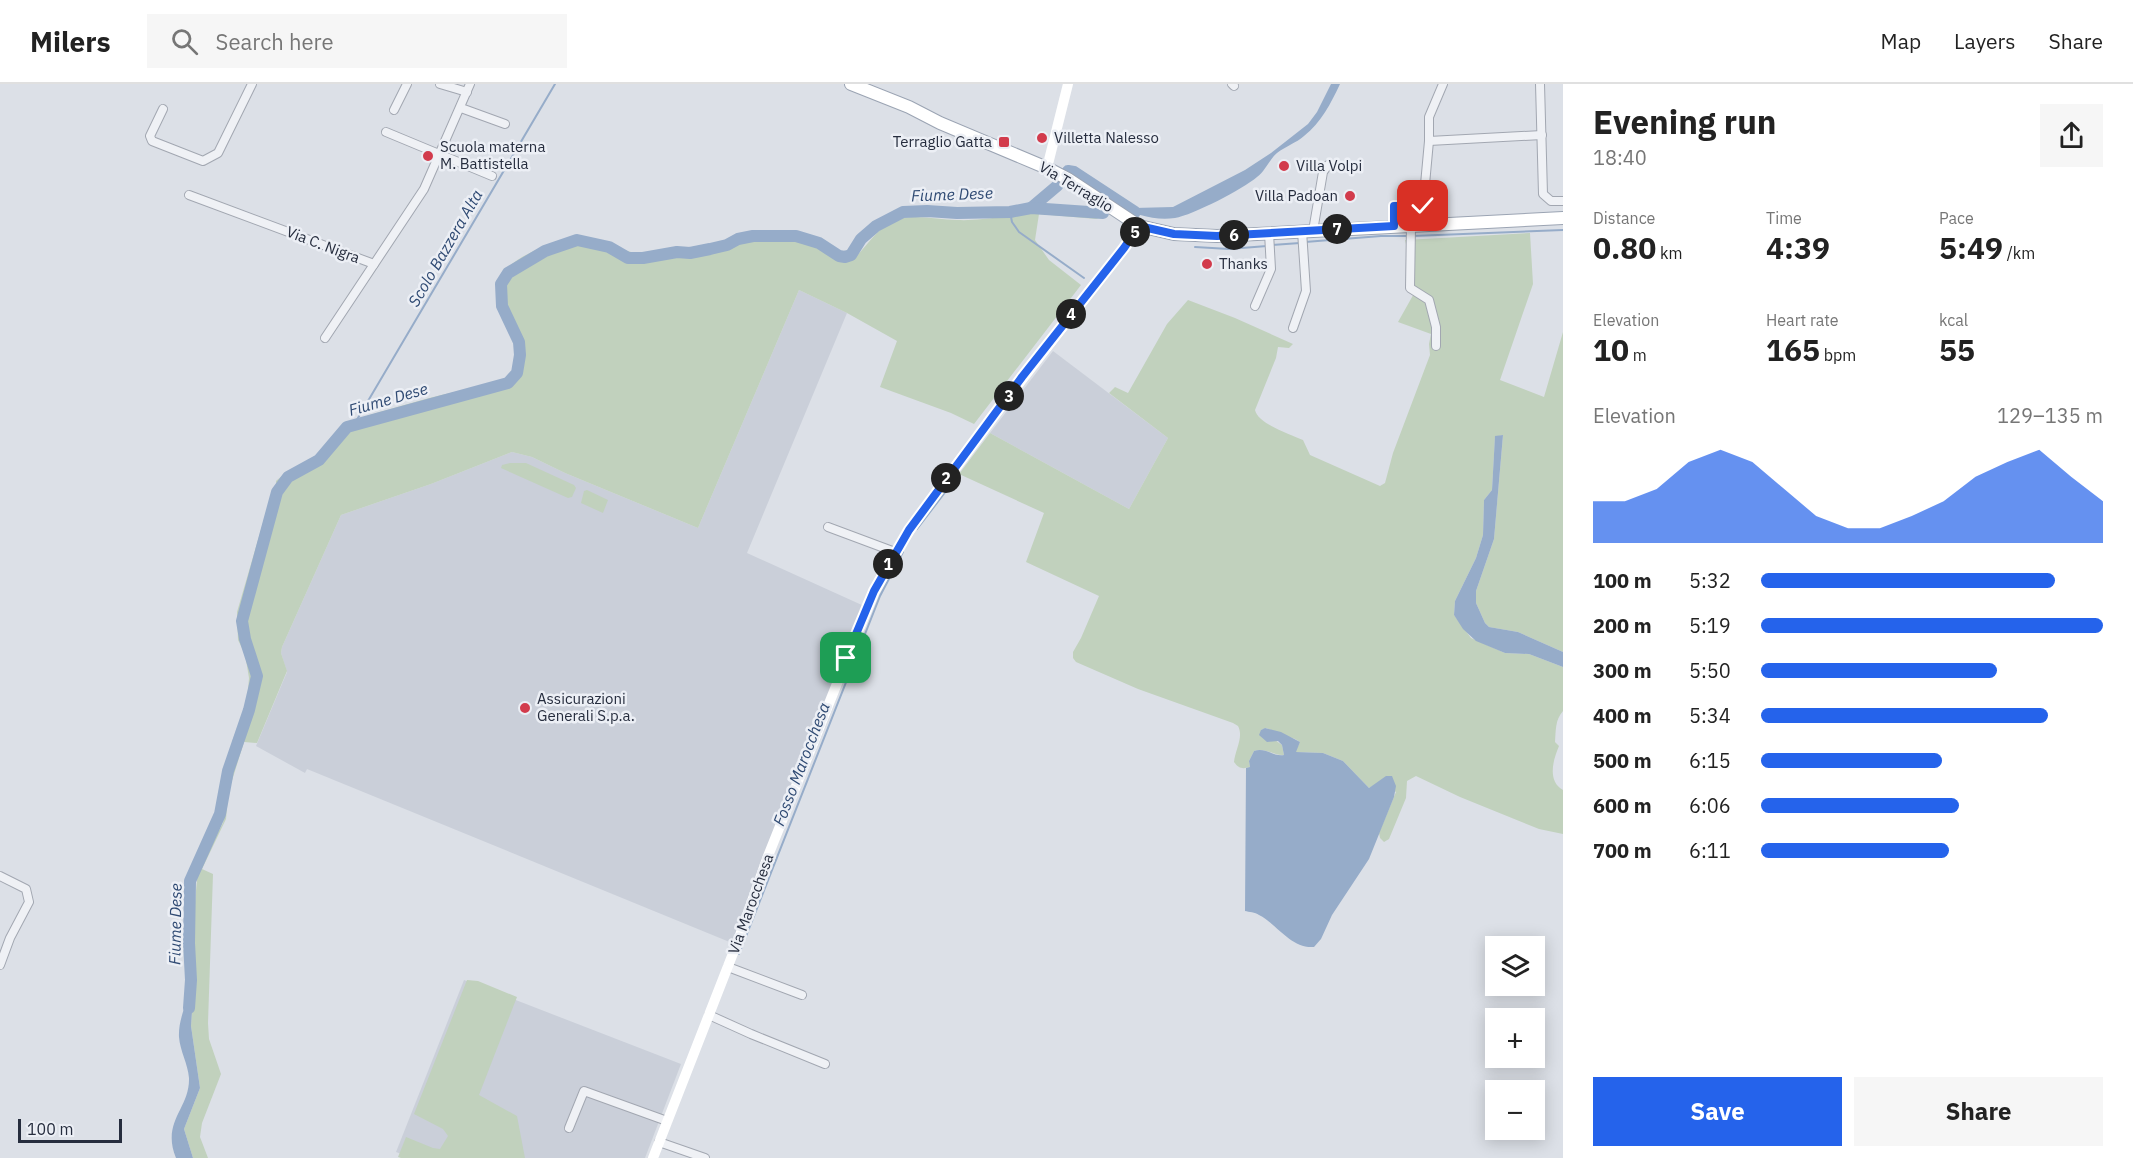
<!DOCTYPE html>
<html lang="en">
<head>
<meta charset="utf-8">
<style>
  body { margin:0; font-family:"IBM Plex Sans",sans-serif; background:#f6f6f6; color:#222; height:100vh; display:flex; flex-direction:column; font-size:22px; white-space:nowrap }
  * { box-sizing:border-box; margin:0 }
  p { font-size:20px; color:#767676 }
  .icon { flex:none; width:33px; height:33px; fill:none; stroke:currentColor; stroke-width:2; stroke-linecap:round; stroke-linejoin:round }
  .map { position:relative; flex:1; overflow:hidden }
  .sheet { display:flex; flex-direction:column; background:#fff; width:570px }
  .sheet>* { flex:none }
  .tools { position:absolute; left:1485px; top:852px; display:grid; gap:12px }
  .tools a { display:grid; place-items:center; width:60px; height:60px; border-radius:0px; background:#fff; box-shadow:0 3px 15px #0003; font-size:30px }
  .scale { position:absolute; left:18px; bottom:15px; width:104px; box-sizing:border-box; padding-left:6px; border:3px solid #262d3e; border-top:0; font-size:16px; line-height:21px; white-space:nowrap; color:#262d3e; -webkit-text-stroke:4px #eceff5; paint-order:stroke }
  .pin { position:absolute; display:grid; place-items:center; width:51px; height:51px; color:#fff; margin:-26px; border-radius:12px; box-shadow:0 3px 9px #0006 }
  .km { position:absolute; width:30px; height:30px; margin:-15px; border-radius:50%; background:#222; color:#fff; font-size:16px; line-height:30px; text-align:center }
  .round { display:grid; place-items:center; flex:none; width:63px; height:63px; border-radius:0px; background:#f6f6f6 }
  .overview { display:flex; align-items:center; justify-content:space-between; height:102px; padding:0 30px }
  h1 { font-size:33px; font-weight:800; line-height:45px }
  .metrics { display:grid; grid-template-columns:repeat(3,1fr); gap:9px; height:102px; padding:6px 30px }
  .metrics div { display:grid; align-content:center }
  .metrics b { font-size:30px; font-weight:800 }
  .metrics small { font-size:16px; font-weight:400 }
  .metrics p { font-size:16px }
  .chart { height:168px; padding:12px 30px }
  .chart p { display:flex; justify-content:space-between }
  .chart svg { width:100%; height:108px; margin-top:6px; fill:#2563eb; opacity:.7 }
  .cta { display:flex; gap:12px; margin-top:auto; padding:12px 30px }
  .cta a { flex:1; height:69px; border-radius:0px; background:#2563eb; color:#fff; font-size:24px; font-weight:800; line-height:69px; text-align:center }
  .cta a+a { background:#f6f6f6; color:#222 }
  ul { padding:0 30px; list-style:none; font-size:20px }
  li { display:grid; grid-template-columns:96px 72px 1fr; align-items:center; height:45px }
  li i { height:15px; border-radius:8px; background:#2563eb }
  header { display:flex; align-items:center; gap:36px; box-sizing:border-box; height:84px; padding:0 30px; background:#fff; border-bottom:2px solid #e0e0e0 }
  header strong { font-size:28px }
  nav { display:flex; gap:33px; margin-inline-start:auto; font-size:21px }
  .search { width:420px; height:54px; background:#f6f6f6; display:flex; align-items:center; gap:15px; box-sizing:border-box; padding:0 21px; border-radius:0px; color:#767676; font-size:22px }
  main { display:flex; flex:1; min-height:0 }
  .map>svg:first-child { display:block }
  .built { fill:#cacfd9 }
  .green { fill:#c1d1bd }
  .water { fill:#96acc9 }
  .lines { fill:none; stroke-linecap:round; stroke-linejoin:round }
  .stream { stroke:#96acc9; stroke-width:2 }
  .river { stroke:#96acc9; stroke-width:12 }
  .street-casing { stroke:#a2a7b1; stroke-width:10 }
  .primary-casing { stroke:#9ba4b3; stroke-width:14 }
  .street { stroke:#eff1f5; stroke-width:8 }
  .secondary { stroke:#fff; stroke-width:10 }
  .primary { stroke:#fff; stroke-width:12 }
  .route-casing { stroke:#fff; stroke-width:12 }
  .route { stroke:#2563eb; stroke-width:8 }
  .poi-dot { fill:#d23b4c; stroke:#eceff5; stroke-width:2 }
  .labels { text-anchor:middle; stroke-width:5; stroke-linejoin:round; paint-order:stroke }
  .poi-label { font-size:15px; fill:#262d3e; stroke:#eceff5; text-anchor:start }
  .street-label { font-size:15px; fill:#262d3e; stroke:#eceff5 }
  .water-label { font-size:16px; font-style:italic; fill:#2f4a73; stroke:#eceff5 }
</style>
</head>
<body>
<header>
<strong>Milers</strong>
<div class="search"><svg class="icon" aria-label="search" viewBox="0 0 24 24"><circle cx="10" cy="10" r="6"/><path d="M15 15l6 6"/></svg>Search here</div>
<nav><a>Map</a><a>Layers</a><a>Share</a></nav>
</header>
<main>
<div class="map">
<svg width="1563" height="1074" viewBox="0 0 1563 1074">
  <rect width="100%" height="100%" fill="#dce0e7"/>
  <g class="built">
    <path d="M 799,206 L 847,229 L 747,469 L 864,522 L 732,859 L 307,685 L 305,689 L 256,662 L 287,588 L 281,569 L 282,563 L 341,431 L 431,400 L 512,368 L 532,373 L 565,389 L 698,444 Z"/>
    <path d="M 1053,267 L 1168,354 L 1129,425 L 990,349 Z"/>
    <path d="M 464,896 L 681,980 L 645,1074 L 412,1074 L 396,1068 Z"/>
  </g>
  <g class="green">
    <path d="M 1034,128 L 1078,129 L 1102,133 L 1096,135 L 1039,130 L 1035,156 L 1049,176 L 1081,201 L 974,340 L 951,329 L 880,303 L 897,257 L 847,229 L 799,206 L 698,444 L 565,389 L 532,373 L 512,368 L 431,400 L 341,431 L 282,563 L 281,569 L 287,587 L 257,659 L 244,658 L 230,703 L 233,678 L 232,658 L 247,618 L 249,594 L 245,570 L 238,556 L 237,528 L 272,408 L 277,408 L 276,397 C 288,385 305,382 318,371 C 329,362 336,348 347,338 C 389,325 432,312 474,304 C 484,302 501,302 508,294 C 533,269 491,228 497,200 C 501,182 527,170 542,163 C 571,151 581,149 611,161 C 619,164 628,168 637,169 C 660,170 685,165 709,162 C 716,161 723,158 731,156 C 747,154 787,155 803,157 C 817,160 836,181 847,178 C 862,174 874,142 899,135 C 917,130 939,136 957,136 C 982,137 1009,132 1034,128 Z"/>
    <path d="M 1530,149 L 1533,200 L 1500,296 L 1544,313 L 1563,248 L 1563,568 L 1518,548 L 1489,543 L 1485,539 L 1476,519 L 1476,507 L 1494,455 L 1503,351 L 1495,353 L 1492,406 L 1484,416 L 1483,451 L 1476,474 L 1455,517 L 1454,531 L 1471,554 L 1505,569 L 1529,570 L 1563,583 L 1563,627 C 1555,636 1556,646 1555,658 L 1559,662 C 1553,676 1547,697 1563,706 L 1563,750 L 1539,745 L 1460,713 L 1416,692 L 1407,697 L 1406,714 L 1389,755 L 1384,758 L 1380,754 L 1379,749 L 1396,708 L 1378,699 L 1369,704 L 1343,677 L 1323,669 L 1295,668 L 1300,658 L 1295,655 L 1266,644 L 1261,646 L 1282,661 L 1284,671 C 1273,672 1266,663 1254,667 L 1249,677 L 1250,683 C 1243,685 1239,685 1234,678 C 1235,666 1244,653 1238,642 L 1233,639 L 1138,605 L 1076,578 L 1073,574 L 1073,568 L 1081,554 L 1099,512 L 1026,478 L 1044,429 L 959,390 L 990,349 L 1129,425 L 1168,354 L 1109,309 L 1115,303 L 1128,309 L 1167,240 L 1188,216 L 1235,234 L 1293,260 L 1289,264 L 1278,263 L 1276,274 L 1255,326 C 1258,340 1290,350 1303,356 L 1310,371 L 1380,402 L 1385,399 L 1393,369 L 1430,271 L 1429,260 L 1431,250 L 1398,238 L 1416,206 L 1405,156 Z"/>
    <path d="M 510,379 L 526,379 L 574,401 L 576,404 L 572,413 L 568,414 L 501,384 L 502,381 Z"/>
    <path d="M 587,406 L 608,416 L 603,429 L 581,419 L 584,407 Z"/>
    <path d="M 228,713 L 226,735 L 202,785 L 213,790 L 208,939 L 209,955 L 221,990 L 202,1039 L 200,1053 L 208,1074 L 193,1074 L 184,1045 L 200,1004 L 191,942 L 195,880 L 194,829 L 198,785 L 223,739 Z"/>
    <path d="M 467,896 L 478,897 L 517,913 L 479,1011 L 517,1032 L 525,1074 L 401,1074 L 398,1073 L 406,1053 L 433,1064 L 440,1065 L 448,1052 L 443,1045 L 414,1030 Z"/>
  </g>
  <g class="water">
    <path d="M 1331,0 L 1340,0 C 1331,19 1321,39 1304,52 C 1296,59 1286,62 1277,69 C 1269,76 1265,87 1257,93 C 1243,105 1193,131 1175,134 C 1156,137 1134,131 1119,121 L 1134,124 L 1173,123 L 1245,86 L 1271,69 L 1308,40 L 1317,28 Z"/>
    <path d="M 1503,351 L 1494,455 L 1476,507 L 1476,519 L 1485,539 L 1489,543 L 1518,548 L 1563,568 L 1563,583 L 1529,570 L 1505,569 L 1476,557 L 1463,545 L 1454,531 L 1455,517 L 1476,474 L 1483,451 L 1484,416 L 1492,406 L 1495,352 Z"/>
    <path d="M 1265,644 L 1281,648 L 1300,658 L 1296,668 L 1323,669 L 1343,677 L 1369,704 L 1386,692 L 1392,692 L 1396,702 L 1394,713 L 1369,775 L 1332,831 L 1321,855 L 1314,863 C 1291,865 1277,840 1259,831 C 1255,828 1249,828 1245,827 L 1246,684 L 1250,683 L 1249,677 L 1254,667 C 1266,663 1273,673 1284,671 L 1282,661 L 1278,657 L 1267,658 L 1259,651 L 1261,646 Z"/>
    <path d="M 194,899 L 191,942 L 200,1004 L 184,1045 L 193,1074 L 176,1074 C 161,1037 190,1025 189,994 C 188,980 180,967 179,953 C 178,935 188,915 194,899 Z"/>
  </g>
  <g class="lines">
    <g class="stream">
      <path d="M 1010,128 L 1012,138 L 1019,148 L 1084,194"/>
      <path d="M 1413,152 L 1563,146"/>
      <path d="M 1305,158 L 1381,152 L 1407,152"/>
      <path d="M 1272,161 L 1300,159"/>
      <path d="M 1195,163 L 1229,165 L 1267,162"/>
      <path d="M 355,339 L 555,0"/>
      <path d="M 917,445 L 959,390"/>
      <path d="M 739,870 L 880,512 L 903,468"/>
    </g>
    <g class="river">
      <path d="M 1031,124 L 1057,102 L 1068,87 L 1074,88 L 1135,128"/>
      <path d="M 189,924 L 191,896 L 189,859 L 190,797 L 220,730 L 228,687 L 249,626 L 257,592 L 245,555 L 242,537 L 277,408 L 288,393 L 319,376 L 347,343 L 508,299 L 517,289 L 520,271 L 519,258 L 502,222 L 501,200 L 508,189 L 545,167 L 577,156 L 609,163 L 628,174 L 643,174 L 677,168 L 690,169 L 710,165 L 727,161 L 738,155 L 753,152 L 796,152 L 819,159 L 839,172 L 845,173 L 851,171 L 861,155 L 876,142 L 903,128 L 927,127 L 957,129 L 1010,128 L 1031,124 L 1103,129"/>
    </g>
    <g class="street-casing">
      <g id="street">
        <path d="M 440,0 L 467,8"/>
        <path d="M 1232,0 L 1234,2"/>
        <path d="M 1540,0 L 1543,110 L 1551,117 L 1563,117"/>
        <path d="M 461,24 L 505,40"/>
        <path d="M 163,25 L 150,52 L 152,57 L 203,77 L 218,69 L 252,0"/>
        <path d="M 394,26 L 407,0"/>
        <path d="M 386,48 L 492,92"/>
        <path d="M 1429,57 L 1542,51"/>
        <path d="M 189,111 L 374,180"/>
        <path d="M 1394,142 L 1394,122 L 1423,122 L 1429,57 L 1429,33 L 1443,0"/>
        <path d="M 1411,142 L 1410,204 L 1429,216 L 1436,243 L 1436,262"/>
        <path d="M 1313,147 L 1323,88 L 1328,81"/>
        <path d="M 1255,222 L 1271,185 L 1269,149"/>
        <path d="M 1293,244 L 1306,207 L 1302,147"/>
        <path d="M 325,254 L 424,105 L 470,0"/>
        <path d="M 828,443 L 895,468"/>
        <path d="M 0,792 L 26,805 L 29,818 L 10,854 L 0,881"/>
        <path d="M 728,883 L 802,911"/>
        <path d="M 709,931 L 751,950 L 825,980"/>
        <path d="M 569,1044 L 584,1007 L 667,1037"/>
        <path d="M 659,1058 L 705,1074"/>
      </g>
    </g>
    <g class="primary-casing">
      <path id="primary" d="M 851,0 L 909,23 L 940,39 L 1047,84 L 1068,95 L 1139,142 L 1174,150 L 1217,152 L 1563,134"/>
    </g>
    <use href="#street" class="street"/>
    <g class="secondary">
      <path d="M 1047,84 L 1068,0"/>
      <path d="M 653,1074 L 739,854 L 768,772 L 874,507 L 902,458 L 949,390 L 1124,164 L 1139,142"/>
    </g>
    <use href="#primary" class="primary"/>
  </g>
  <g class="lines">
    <g class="route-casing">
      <path id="route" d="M 846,574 L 874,507 L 909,446 L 1022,293 L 1124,164 L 1139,142 L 1174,150 L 1217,152 L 1394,142 L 1394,122 L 1423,122"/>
    </g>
    <use href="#route" class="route"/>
  </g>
  <g class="poi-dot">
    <circle cx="1042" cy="54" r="6"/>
    <rect x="998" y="52" width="12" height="12" rx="3"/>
    <circle cx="428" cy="72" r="6"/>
    <circle cx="1284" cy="82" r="6"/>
    <circle cx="1350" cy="112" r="6"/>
    <circle cx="1207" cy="180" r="6"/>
    <circle cx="525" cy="624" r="6"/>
  </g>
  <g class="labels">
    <g class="poi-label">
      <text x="1054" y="59">Villetta Nalesso</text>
      <text x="992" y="63" text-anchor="end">Terraglio Gatta</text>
      <text x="440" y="68">Scuola materna<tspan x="440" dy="17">M. Battistella</tspan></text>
      <text x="1296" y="87">Villa Volpi</text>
      <text x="1338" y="117" text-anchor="end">Villa Padoan</text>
      <text x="1219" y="185">Thanks</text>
      <text x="537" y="620">Assicurazioni<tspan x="537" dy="17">Generali S.p.a.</tspan></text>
    </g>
    <g class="street-label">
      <text transform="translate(1076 103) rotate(31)" y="5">Via Terraglio</text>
      <text transform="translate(323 161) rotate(21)" y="5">Via C. Nigra</text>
      <text transform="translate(751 820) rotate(-70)" y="5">Via Marocchesa</text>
    </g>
    <g class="water-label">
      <text transform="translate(952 110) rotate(-2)" y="6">Fiume Dese</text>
      <text transform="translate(445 164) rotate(-60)" y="6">Scolo Bazzera Alta</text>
      <text transform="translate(388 315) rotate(-16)" y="6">Fiume Dese</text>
      <text transform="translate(801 680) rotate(-69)" y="6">Fosso Marocchesa</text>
      <text transform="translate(175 840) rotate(-89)" y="6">Fiume Dese</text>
    </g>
  </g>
</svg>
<div class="tools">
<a><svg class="icon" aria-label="layers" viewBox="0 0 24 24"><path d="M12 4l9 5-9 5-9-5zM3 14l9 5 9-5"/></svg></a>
<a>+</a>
<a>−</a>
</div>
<div class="scale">100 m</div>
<div class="pin" style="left:846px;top:574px;background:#1e9e55"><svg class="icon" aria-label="arrive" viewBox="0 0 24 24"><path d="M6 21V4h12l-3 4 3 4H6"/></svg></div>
<div class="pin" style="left:1423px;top:122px;background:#d93025"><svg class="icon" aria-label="check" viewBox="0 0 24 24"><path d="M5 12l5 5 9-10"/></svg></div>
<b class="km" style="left:888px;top:480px">1</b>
<b class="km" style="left:946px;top:394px">2</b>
<b class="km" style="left:1009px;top:312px">3</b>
<b class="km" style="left:1071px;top:230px">4</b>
<b class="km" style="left:1135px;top:148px">5</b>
<b class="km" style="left:1234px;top:151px">6</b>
<b class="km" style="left:1337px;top:145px">7</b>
</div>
<section class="sheet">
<div class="overview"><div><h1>Evening run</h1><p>18:40</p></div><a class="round"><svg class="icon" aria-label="share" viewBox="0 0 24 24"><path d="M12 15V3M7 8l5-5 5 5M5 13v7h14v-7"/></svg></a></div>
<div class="metrics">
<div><p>Distance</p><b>0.80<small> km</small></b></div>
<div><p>Time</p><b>4:39</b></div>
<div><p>Pace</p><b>5:49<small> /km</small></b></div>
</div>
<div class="metrics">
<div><p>Elevation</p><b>10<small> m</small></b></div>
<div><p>Heart rate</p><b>165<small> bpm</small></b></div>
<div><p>kcal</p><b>55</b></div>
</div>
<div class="chart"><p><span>Elevation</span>129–135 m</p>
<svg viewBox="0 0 160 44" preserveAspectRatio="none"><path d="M0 44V27L10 27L20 22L30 11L40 6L50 11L60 22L70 33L80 38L90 38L100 33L110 27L120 17L130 11L140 6L150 17L160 27V44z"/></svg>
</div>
<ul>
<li><b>100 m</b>5:32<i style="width:86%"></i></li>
<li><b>200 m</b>5:19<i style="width:100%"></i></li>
<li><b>300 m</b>5:50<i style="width:69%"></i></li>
<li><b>400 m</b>5:34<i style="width:84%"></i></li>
<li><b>500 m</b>6:15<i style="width:53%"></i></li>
<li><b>600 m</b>6:06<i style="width:58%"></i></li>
<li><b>700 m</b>6:11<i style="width:55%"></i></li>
</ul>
<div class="cta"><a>Save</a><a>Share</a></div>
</section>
</main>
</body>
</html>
